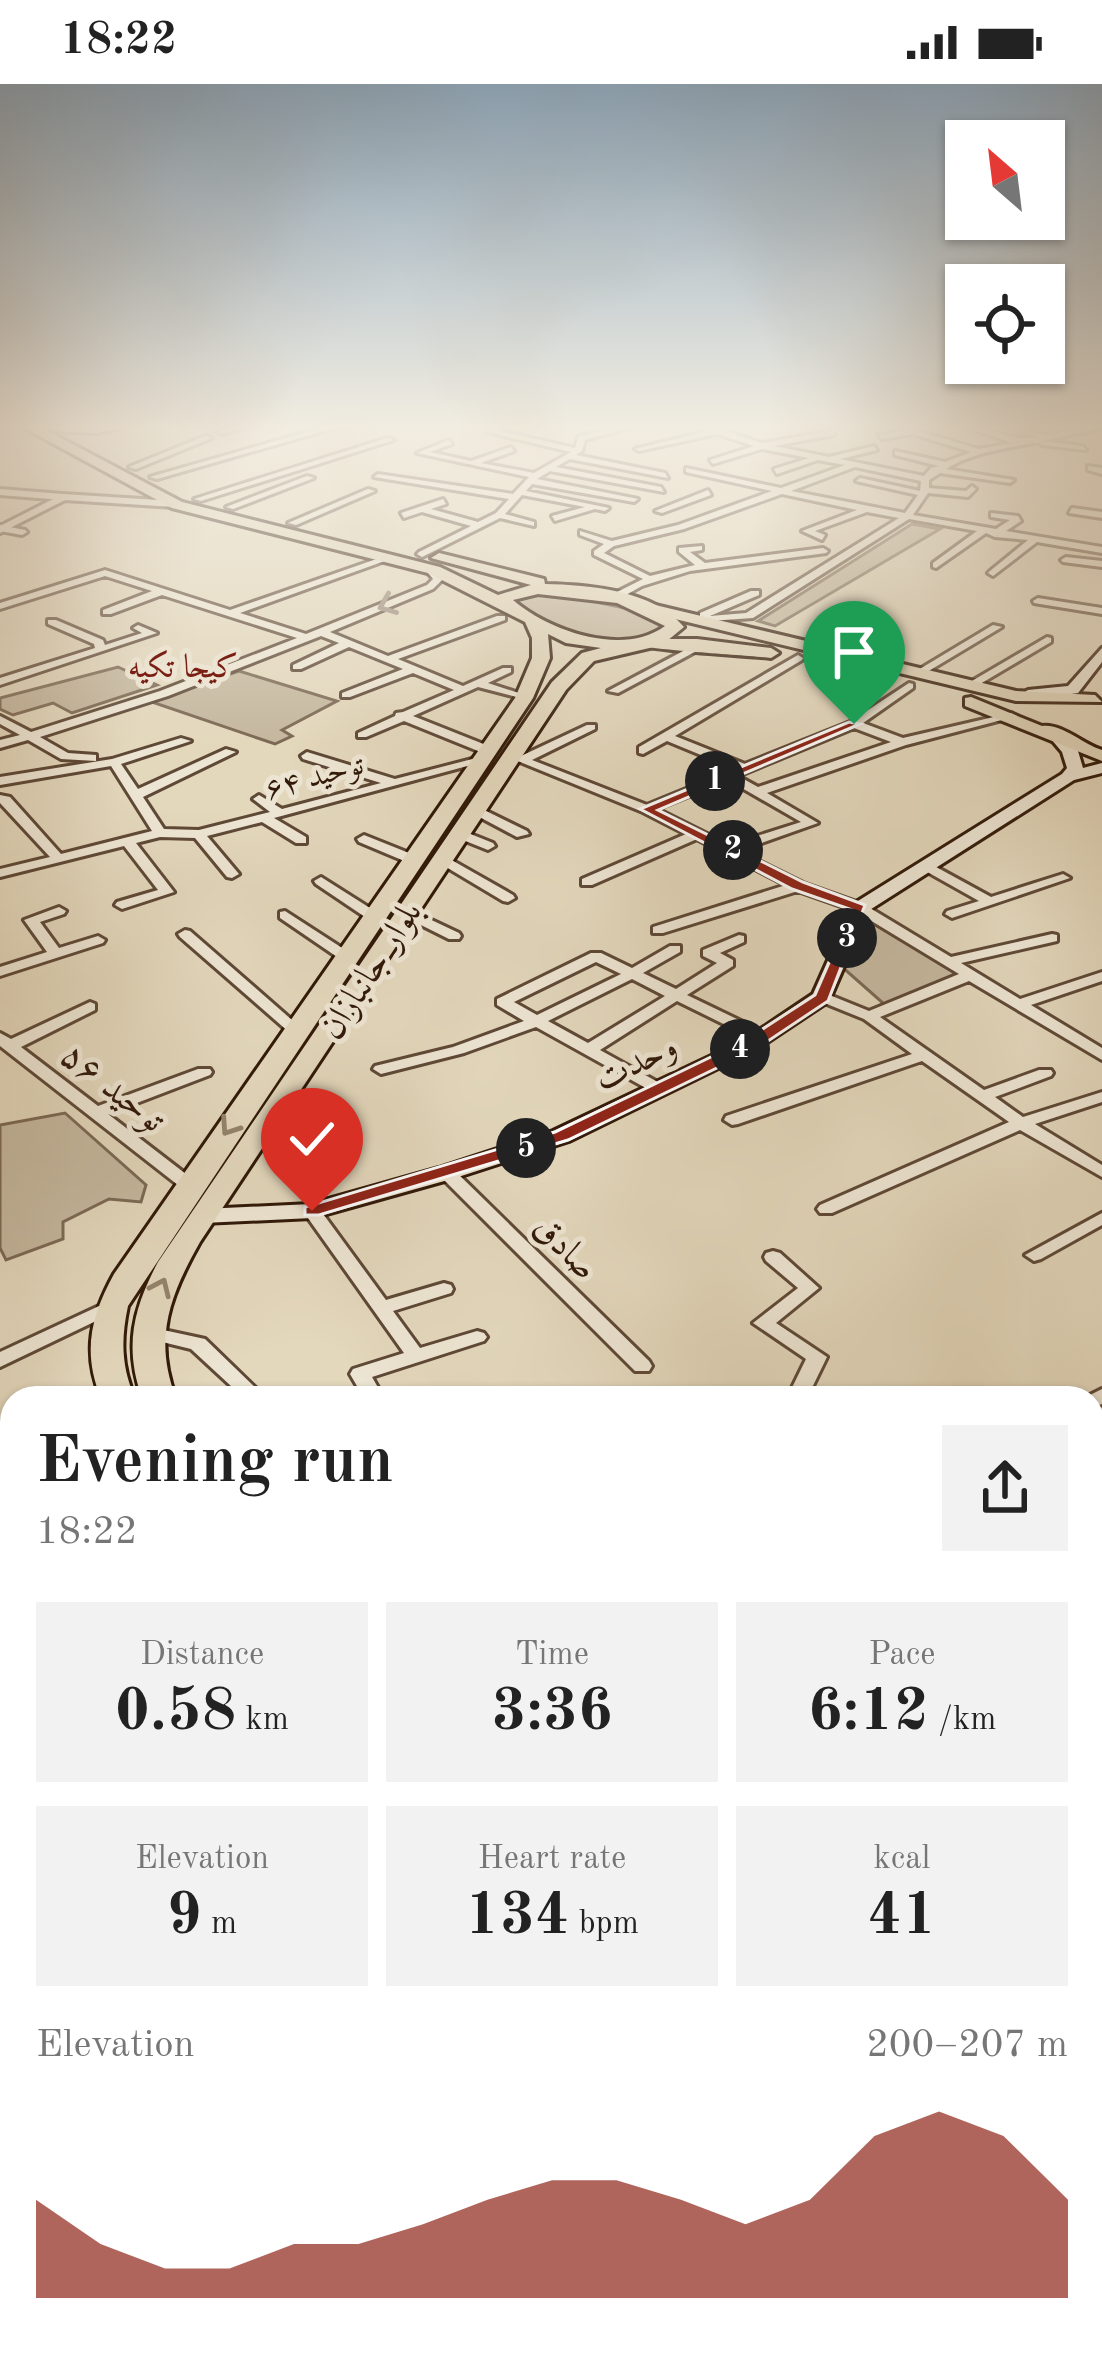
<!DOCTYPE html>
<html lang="en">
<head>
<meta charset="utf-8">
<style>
  body { margin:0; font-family:"Old Standard TT",Amiri,serif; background:#f2f2f2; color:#222; height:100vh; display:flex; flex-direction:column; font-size:45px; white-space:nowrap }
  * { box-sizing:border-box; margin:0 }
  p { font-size:39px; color:#767676 }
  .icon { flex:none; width:66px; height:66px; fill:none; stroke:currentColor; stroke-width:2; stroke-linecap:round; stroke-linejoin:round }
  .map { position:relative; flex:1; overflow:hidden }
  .panel { position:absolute; left:0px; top:1302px; width:1104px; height:975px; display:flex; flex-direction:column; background:#fff; border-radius:36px 36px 0 0; box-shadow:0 3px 9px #0004 }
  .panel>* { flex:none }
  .needle { width:78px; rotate:332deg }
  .controls { position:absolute; left:945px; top:36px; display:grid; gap:24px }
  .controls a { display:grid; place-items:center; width:120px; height:120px; border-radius:0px; background:#fff; box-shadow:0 3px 9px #0004; font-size:60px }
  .pin { position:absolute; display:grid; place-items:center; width:102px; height:102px; color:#fff; margin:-123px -51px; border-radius:50% 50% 50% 0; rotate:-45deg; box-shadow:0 0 12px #0007 }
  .pin .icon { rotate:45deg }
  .km { position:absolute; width:60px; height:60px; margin:-30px; border-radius:50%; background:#222; color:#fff; font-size:33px; line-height:60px; text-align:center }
  .round { display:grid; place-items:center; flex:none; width:126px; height:126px; border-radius:0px; background:#f2f2f2 }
  .headline { display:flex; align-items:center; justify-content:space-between; height:204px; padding:0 36px }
  h1 { font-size:66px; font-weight:600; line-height:90px }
  .metrics { display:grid; grid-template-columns:repeat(3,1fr); gap:18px; height:204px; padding:12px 36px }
  .metrics div { display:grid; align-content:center; border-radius:0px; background:#f2f2f2; text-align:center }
  .metrics b { font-size:60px; font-weight:600 }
  .metrics small { font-size:33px; font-weight:400 }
  .metrics p { font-size:33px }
  .chart { height:336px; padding:24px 36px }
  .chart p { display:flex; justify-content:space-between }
  .chart svg { width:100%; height:216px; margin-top:12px; fill:#8f2418; opacity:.7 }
  .status { display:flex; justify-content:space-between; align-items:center; height:84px; padding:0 60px; background:#fff; direction:ltr }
  .status svg { height:33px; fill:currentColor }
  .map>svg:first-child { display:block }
  .green { fill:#c5b79e; stroke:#7b6854; stroke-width:3 }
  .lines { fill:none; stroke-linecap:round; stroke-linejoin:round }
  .minor-casing { stroke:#5e4836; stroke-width:6 }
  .tertiary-casing { stroke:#5e4836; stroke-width:6 }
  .secondary-casing { stroke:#311909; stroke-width:6 }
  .primary-casing { stroke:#311909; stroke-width:6 }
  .trunk-casing { stroke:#311909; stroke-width:6 }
  .minor { fill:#ede5d3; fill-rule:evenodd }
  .tertiary { fill:#ede5d3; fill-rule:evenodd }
  .secondary { fill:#ede5d3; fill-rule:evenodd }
  .primary { fill:#e3d7bc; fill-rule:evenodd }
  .trunk { fill:#e3d7bc; fill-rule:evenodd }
  .oneway { stroke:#988978 }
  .oneway2 { stroke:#93826b }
  .route { fill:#8f2418; stroke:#fff; stroke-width:3 }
  .labels { text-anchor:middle; stroke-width:10; stroke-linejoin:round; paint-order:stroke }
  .far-street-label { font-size:30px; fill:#311909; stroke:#ede5d3 }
  .far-neighbourhood-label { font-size:33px; fill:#7a1f14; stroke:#ede5d3 }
  .street-label { font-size:36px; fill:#311909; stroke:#ede5d3 }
</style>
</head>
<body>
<div class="status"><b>18:22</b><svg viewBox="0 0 49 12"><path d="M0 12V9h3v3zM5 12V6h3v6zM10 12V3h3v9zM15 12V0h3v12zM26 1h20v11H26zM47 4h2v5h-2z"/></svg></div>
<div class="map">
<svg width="1102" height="2276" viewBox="0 0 1102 2276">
  <rect width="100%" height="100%" fill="#e3d7bc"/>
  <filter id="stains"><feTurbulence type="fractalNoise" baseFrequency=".00167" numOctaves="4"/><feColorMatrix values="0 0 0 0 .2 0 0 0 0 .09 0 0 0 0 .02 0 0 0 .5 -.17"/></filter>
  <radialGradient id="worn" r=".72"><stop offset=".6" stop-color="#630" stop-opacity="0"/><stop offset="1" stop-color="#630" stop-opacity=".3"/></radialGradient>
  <g class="green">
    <path d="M 912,440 L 940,445 L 775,542 L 758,537 Z"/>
    <path d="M 553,509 L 643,528 L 661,542 C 627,580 547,544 517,517 L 522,511 Z"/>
    <path d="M 118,583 L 157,601 L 72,629 L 53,619 L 13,631 L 0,625 L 0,614 Z"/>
    <path d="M 239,587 L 337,617 L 282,646 L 292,652 L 275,660 L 149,617 Z"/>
    <path d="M 875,837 L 964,888 L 884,920 L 842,883 L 867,838 Z"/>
    <path d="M 65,1029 L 146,1101 L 141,1118 L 109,1115 L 63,1138 L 63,1155 L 6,1176 L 0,1164 L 0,1041 Z"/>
  </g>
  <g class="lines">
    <g class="minor-casing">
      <g id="minor">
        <path d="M 240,341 L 256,341 L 221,350 L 217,348 Z"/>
        <path d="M 331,341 L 345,341 L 157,395 L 150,393 Z"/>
        <path d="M 624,341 L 639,341 L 585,356 L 582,367 L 576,371 L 665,389 L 668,394 L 570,375 L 556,383 L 661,403 L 664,408 L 550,387 L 537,395 L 638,415 L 634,418 L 532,400 L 526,407 L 609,424 L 605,427 L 595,425 L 555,437 L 552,432 L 585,423 L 522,411 L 505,430 L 534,438 L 534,442 L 500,434 L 422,473 L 417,470 L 419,468 L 471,442 L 422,428 L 404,434 L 401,429 L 443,415 L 446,420 L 431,425 L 478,438 L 496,429 L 509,415 L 374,393 L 378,390 L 513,410 L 529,393 L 417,369 L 449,356 L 452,360 L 430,368 L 471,377 L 511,363 L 514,367 L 481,379 L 534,389 L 571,368 L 487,348 L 487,344 L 575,364 L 578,353 Z"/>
        <path d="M 695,341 L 718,345 L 748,341 L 726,347 L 762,359 L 831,347 L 834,351 L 774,362 L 829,373 L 874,362 L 877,366 L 840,375 L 924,392 L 931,384 L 939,382 L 895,371 L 895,367 L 945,378 L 971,368 L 912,350 L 882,355 L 879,351 L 919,344 L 922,348 L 979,365 L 1012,359 L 961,341 C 988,341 1011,359 1037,353 L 1017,346 L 1017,342 L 1047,351 L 1102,341 L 1102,344 L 1043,357 L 1083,362 L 1086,366 L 1042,361 L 1039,358 C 1008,364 973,368 946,385 L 1014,396 L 1010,399 L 940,389 L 929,396 L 929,404 L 966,407 L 972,402 L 976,405 L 968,413 L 928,409 L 913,431 L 996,445 L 1010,436 L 991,433 L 991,429 L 1018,432 L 1021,437 L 1006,447 L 1102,463 L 1102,469 L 1037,458 L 993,492 L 988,489 L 990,487 L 1028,456 L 995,453 L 986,449 L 936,484 L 933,483 L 933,479 L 977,447 L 909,435 L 753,534 L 695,538 L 694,536 L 700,533 L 700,529 L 751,507 L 759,507 L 759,511 L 710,532 L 746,529 L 899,434 L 867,428 L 815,447 L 825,451 L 822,456 L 802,447 L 857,426 L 782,410 L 684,445 L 614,462 L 604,469 L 650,492 L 695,481 L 679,468 L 679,464 L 702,462 L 702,466 L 690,468 L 705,479 L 823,464 L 828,467 L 826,469 L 690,487 L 642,502 L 615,517 L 607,517 L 607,513 L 643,495 L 594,471 L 594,467 L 604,460 L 580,451 L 580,447 L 612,457 L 678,441 L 772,407 L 686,388 L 686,384 L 781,404 L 845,381 L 818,376 L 777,390 L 774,385 L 809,374 L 762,365 L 713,380 L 710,376 L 754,362 L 717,350 L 639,367 L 635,365 L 708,347 ZM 855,383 L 921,397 L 920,407 L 860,394 L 856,397 L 918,411 L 905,429 L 791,407 Z"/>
        <path d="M 830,341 L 873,341 L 869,343 Z"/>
        <path d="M 205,352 L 212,354 L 136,385 L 129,383 Z"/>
        <path d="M 387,354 L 394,356 L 201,417 L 194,415 Z"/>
        <path d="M 1088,382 L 1102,384 L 1102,390 L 1088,386 Z"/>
        <path d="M 307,392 L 314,394 L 233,425 L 226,423 Z"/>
        <path d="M 0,405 L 63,410 L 67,413 L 63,416 L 0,411 Z"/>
        <path d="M 368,405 L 375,407 L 296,441 L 288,439 Z"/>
        <path d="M 708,406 L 711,411 L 662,429 L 655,427 Z"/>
        <path d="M 1072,424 L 1102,428 L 1102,434 L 1069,429 Z"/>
        <path d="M 0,441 L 25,446 L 27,448 L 22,451 L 0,447 Z"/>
        <path d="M 385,472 L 393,474 L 240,529 L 306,550 L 427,501 L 433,495 L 424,484 L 432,482 L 443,495 L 433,505 L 330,548 L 388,572 L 497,532 L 505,532 L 505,536 L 398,575 L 463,602 L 503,584 L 511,584 L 511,588 L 488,599 L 528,612 L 528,616 L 478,603 L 413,632 L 491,663 L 491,669 L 483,669 L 404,637 L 366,653 L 358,653 L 358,649 L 395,632 L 396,629 L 403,628 L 454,606 L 413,589 L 350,613 L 342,613 L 342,609 L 403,585 L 349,563 L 301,585 L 293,585 L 293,581 L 339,559 L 321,552 L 168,612 L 40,653 L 68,669 L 96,671 L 96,677 L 61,675 L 28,656 L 0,664 L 0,656 L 20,651 L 0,640 L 0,632 L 31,648 L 160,607 L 297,554 L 162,511 L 111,530 L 103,530 L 103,526 L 152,507 L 105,492 L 0,525 L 0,519 L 105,486 L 230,526 Z"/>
        <path d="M 1066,473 L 1102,477 L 1102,483 L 1063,478 L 1061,476 Z"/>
        <path d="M 1038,514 L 1102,524 L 1102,530 L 1034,519 L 1033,517 Z"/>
        <path d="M 48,536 L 56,536 L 103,556 L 105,561 L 142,549 L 133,544 L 138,541 L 157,549 L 0,601 L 0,594 L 95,564 L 94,560 L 48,540 Z"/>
        <path d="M 993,541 L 1002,543 L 922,591 L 913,589 Z"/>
        <path d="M 1047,553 L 1051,554 L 1051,558 L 975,603 L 965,601 Z"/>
        <path d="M 702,557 L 706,558 L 706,562 L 618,609 L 608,607 Z"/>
        <path d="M 798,571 L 803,574 L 802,576 L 675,652 L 745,680 L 850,638 L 909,599 L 913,600 L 913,604 L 863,639 L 903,654 L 1011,629 L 1017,632 L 906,661 L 767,709 L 818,739 L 739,767 L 803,799 L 865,821 L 951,873 L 1052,850 L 1057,851 L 1057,857 L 961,879 L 1020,915 L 1102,888 L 1102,897 L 1031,921 L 1102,964 L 1102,976 L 969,897 L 880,933 L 984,1006 L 1039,986 L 1051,986 L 1053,989 L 1051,992 L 995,1013 L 1023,1033 L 1102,1008 L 1102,1018 L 1035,1040 L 1102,1081 L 1102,1093 L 1020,1046 L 832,1129 L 820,1129 L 817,1125 L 820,1121 L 1009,1038 L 922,977 L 738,1040 L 732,1041 L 724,1036 L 726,1032 L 912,970 L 864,935 L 817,916 L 817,910 L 827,910 L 869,927 L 959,890 L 855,827 L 798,807 L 663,849 L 653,849 L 653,843 L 786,801 L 697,755 L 592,801 L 582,801 L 582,795 L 686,750 L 643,728 L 503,671 L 509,667 L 521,672 L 587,641 L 595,641 L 595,645 L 532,676 L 647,721 L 735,685 L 667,657 L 643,670 L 639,669 L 639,663 ZM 854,644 L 891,658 L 758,703 L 738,692 ZM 728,696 L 801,738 L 729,761 L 657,725 Z"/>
        <path d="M 181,654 L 191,657 L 121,680 L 138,705 L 226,665 L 236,668 L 143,713 L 164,745 L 199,746 L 270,728 L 253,715 L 259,711 L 282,725 L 381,699 L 303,675 L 301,672 L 307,668 L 395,695 L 480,673 L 486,677 L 274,734 L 306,753 L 306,759 L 296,759 L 262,738 L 207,752 L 239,790 L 232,794 L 227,793 L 195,754 L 160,753 L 136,759 L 174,808 L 122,825 L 115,821 L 117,818 L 158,806 L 124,762 L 0,793 L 0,785 L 50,773 L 0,719 L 0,711 L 10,713 L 61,770 L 152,747 L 111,682 L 0,701 L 0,693 L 112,675 Z"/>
        <path d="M 474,721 L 527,747 L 529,750 L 517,753 L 470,728 L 468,725 Z"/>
        <path d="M 458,745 L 493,759 L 495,762 L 488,766 L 453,752 L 451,749 Z"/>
        <path d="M 364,751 L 419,773 L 421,776 L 414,780 L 409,779 L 359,758 L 357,755 Z"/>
        <path d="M 441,770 L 513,811 L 515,814 L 508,818 L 503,817 L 436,777 L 436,771 Z"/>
        <path d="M 927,778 L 991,813 L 1063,790 L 1070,794 L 952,834 L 945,830 L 947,827 L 979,817 L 922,785 L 920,782 Z"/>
        <path d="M 321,793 L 381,831 L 381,837 L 371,837 L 316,800 L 314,797 Z"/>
        <path d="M 59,823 L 66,827 L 64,830 L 40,838 L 59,864 L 98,852 L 105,856 L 103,859 L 0,892 L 0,883 L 47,868 L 24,836 Z"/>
        <path d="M 406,824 L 459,849 L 461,852 L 459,855 L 449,855 L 401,831 L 399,828 Z"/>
        <path d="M 285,827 L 353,871 L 353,877 L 343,877 L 280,834 L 280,828 Z"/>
        <path d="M 185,846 L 190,847 L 300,943 L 303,946 L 300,949 L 290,949 L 180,853 L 178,850 Z"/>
        <path d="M 739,851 L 744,852 L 744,858 L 720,869 L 733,876 L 733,882 L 687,911 L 768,950 L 770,953 L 768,956 L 756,956 L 677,917 L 600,966 L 665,1002 L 667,1005 L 665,1008 L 653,1008 L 536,943 L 464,969 L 381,990 L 373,985 L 375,982 L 453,963 L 524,937 L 497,921 L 497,915 L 591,869 L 601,869 L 632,884 L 670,862 L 680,862 L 680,868 L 643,889 L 676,905 L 717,879 L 703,872 L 703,866 ZM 596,878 L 621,890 L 537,931 L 514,918 ZM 632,895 L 665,912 L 588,959 L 548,937 Z"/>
        <path d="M 90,918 L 95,920 L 95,926 L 21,963 L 98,1022 L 198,985 L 210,985 L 212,988 L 210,991 L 108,1030 L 195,1097 L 198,1101 L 195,1105 L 183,1105 L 0,962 L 0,949 L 11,955 Z"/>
        <path d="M 447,1084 L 453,1085 L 649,1277 L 652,1282 L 649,1287 L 635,1287 L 441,1093 L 438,1089 Z"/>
        <path d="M 312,1122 L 318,1123 L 386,1216 L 444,1199 L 451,1201 L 453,1205 L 451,1209 L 393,1227 L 420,1264 L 477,1247 L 484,1249 L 487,1253 L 484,1257 L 372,1293 L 384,1314 L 364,1314 L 350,1290 L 353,1285 L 404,1269 L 303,1127 Z"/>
        <path d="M 1102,1129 L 1102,1141 L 1041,1175 L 1034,1177 L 1025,1171 Z"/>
        <path d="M 773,1167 L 780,1169 L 819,1204 L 776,1239 L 827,1273 L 807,1314 L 787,1314 L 806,1275 L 753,1239 L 798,1204 L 766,1177 L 764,1173 L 766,1169 Z"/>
        <path d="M 112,1216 L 119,1218 L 122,1222 L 119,1226 L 0,1283 L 0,1268 Z"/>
        <path d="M 145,1242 L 205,1255 L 266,1314 L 244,1314 L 191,1265 L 138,1252 L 135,1248 L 138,1244 Z"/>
        <path d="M 1102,1305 L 1102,1320 L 1092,1324 L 1092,1314 L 1084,1314 Z"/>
        <path d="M 1092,1485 L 1102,1488 L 1102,1506 L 1092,1502 Z"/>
        <path d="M 1102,1513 L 1102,1539 L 1092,1544 L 1092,1518 Z"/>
        <path d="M 1092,1801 L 1102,1805 L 1102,1835 L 1092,1831 Z"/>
        <path d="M 1092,1973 L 1102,1977 L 1102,2028 L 1092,2032 Z"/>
        <path d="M 825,2265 L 864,2265 L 860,2276 L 821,2276 Z"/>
        <path d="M 1047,2265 L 1086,2265 L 1090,2276 L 1051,2276 Z"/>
      </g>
    </g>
    <g class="tertiary-casing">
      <path id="tertiary" d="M 63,410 L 174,417 L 179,420 L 174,423 L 65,416 L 0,449 L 0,442 Z"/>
    </g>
    <g class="secondary-casing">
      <g id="secondary">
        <path d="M 55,341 L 131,341 L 98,349 L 57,347 L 52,344 Z"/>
        <path d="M 1102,564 L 1102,578 L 1078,609 L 1028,616 L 1020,611 L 1028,606 L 1068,602 Z"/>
        <path d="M 1053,652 L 1065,652 L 1078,667 L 1083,684 L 1102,679 L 1102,689 L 1074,696 L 868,827 L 829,917 L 757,965 L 569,1057 L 455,1094 L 312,1134 L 203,1139 L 191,1132 L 203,1125 L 311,1120 L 439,1084 L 553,1047 L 743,957 L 813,910 L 853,820 L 1062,690 L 1067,684 L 1062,668 L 1051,655 Z"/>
      </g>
    </g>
    <g class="primary-casing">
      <g id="primary">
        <path d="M 651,520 L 1016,607 L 1095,611 L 1102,618 L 1016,617 L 646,528 L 643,525 Z"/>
        <path d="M 697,555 L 771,564 L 779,569 L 771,574 C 748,571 645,566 635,560 L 643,555 Z"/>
        <path d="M 971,613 L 1042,642 C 1061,639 1083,660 1102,666 L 1102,677 L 965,622 L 965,614 Z"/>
      </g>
    </g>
    <g class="trunk-casing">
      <g id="trunk">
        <path d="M 19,341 L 36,341 L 182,418 L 440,483 L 498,511 L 531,501 L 431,474 L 439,469 L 544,495 L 545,500 C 590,501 653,506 684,543 L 662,561 L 594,577 L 566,606 L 200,1158 C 170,1211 153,1254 176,1314 L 142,1314 C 124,1263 133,1225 158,1178 L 552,598 L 582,569 L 601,564 L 566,559 L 548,550 L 550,574 L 533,614 L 128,1222 C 121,1255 121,1282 135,1314 L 101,1314 C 82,1268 91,1232 114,1190 L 515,614 L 532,574 L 532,554 L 525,538 L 428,489 L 172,424 ZM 538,510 L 617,519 L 665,542 C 623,573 549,547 513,516 Z"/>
        <path d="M 511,2265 L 566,2265 L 570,2276 L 516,2276 Z"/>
        <path d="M 574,2265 L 629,2265 L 633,2276 L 579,2276 Z"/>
      </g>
    </g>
    <use href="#minor" class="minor"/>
    <use href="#tertiary" class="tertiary"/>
    <use href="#secondary" class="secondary"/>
    <use href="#primary" class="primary"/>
    <use href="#trunk" class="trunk"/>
  </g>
  <defs><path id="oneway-chevron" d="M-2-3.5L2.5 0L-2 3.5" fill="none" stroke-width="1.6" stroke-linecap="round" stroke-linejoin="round" transform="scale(3)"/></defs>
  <use class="oneway" href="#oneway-chevron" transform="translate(387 521) rotate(158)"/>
  <g class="oneway2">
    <use href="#oneway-chevron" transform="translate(229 1043) rotate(124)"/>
    <use href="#oneway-chevron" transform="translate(161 1203) rotate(-66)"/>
  </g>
  <linearGradient id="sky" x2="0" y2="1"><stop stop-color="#8da8be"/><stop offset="0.52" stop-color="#f2ede1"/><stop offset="1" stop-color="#f2ede1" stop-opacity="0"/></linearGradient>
  <rect width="1102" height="660" fill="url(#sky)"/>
  <path class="route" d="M 849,638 L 860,640 L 658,726 L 803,798 L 865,821 L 828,917 L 756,965 L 568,1056 L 319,1131 L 305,1131 L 305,1123 L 555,1048 L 744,957 L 815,911 L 852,826 L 792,805 L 640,725 Z"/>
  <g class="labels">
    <g class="far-street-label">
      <text transform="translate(314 692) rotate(-15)" y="10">توحید ۶۴</text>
    </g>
    <g class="far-neighbourhood-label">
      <text x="183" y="593">کیجا تکیه</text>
    </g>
    <g class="street-label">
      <text transform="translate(369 885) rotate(-57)" y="13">بلوار جانبازان</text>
      <text transform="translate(635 977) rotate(-26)" y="13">وحدت</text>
      <text transform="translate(114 1002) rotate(38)" y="13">توحید ۵۶</text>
      <text transform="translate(567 1162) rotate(45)" y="13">صادق</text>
    </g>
  </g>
  <rect width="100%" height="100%" filter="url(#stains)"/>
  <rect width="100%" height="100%" fill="url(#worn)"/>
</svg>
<div class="controls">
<a><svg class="needle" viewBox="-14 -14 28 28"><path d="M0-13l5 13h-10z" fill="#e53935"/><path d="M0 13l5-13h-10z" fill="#767676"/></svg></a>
<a><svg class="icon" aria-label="locate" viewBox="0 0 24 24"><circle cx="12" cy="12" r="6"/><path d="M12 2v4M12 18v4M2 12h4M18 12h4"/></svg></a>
</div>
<div class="pin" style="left:854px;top:640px;background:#1e9e55"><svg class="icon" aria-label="arrive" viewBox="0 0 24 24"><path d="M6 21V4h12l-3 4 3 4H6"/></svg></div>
<div class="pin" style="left:312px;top:1127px;background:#d93025"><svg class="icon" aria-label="check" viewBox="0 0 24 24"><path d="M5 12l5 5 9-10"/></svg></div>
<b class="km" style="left:715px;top:697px">1</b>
<b class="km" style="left:733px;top:766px">2</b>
<b class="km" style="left:847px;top:854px">3</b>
<b class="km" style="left:740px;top:965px">4</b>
<b class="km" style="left:526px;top:1064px">5</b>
<section class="panel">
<div class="headline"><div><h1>Evening run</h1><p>18:22</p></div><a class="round"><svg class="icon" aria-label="share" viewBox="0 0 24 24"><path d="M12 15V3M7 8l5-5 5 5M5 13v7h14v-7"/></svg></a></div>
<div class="metrics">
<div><p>Distance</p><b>0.58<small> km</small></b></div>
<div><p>Time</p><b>3:36</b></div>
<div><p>Pace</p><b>6:12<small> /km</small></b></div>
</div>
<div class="metrics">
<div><p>Elevation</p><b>9<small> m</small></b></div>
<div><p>Heart rate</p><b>134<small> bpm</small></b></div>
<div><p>kcal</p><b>41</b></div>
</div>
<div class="chart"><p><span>Elevation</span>200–207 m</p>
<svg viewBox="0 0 160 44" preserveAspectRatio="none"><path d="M0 44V24L10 33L20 38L30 38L40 33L50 33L60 29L70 24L80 20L90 20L100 24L110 29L120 24L130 11L140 6L150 11L160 24V44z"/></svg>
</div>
</section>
</div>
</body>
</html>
